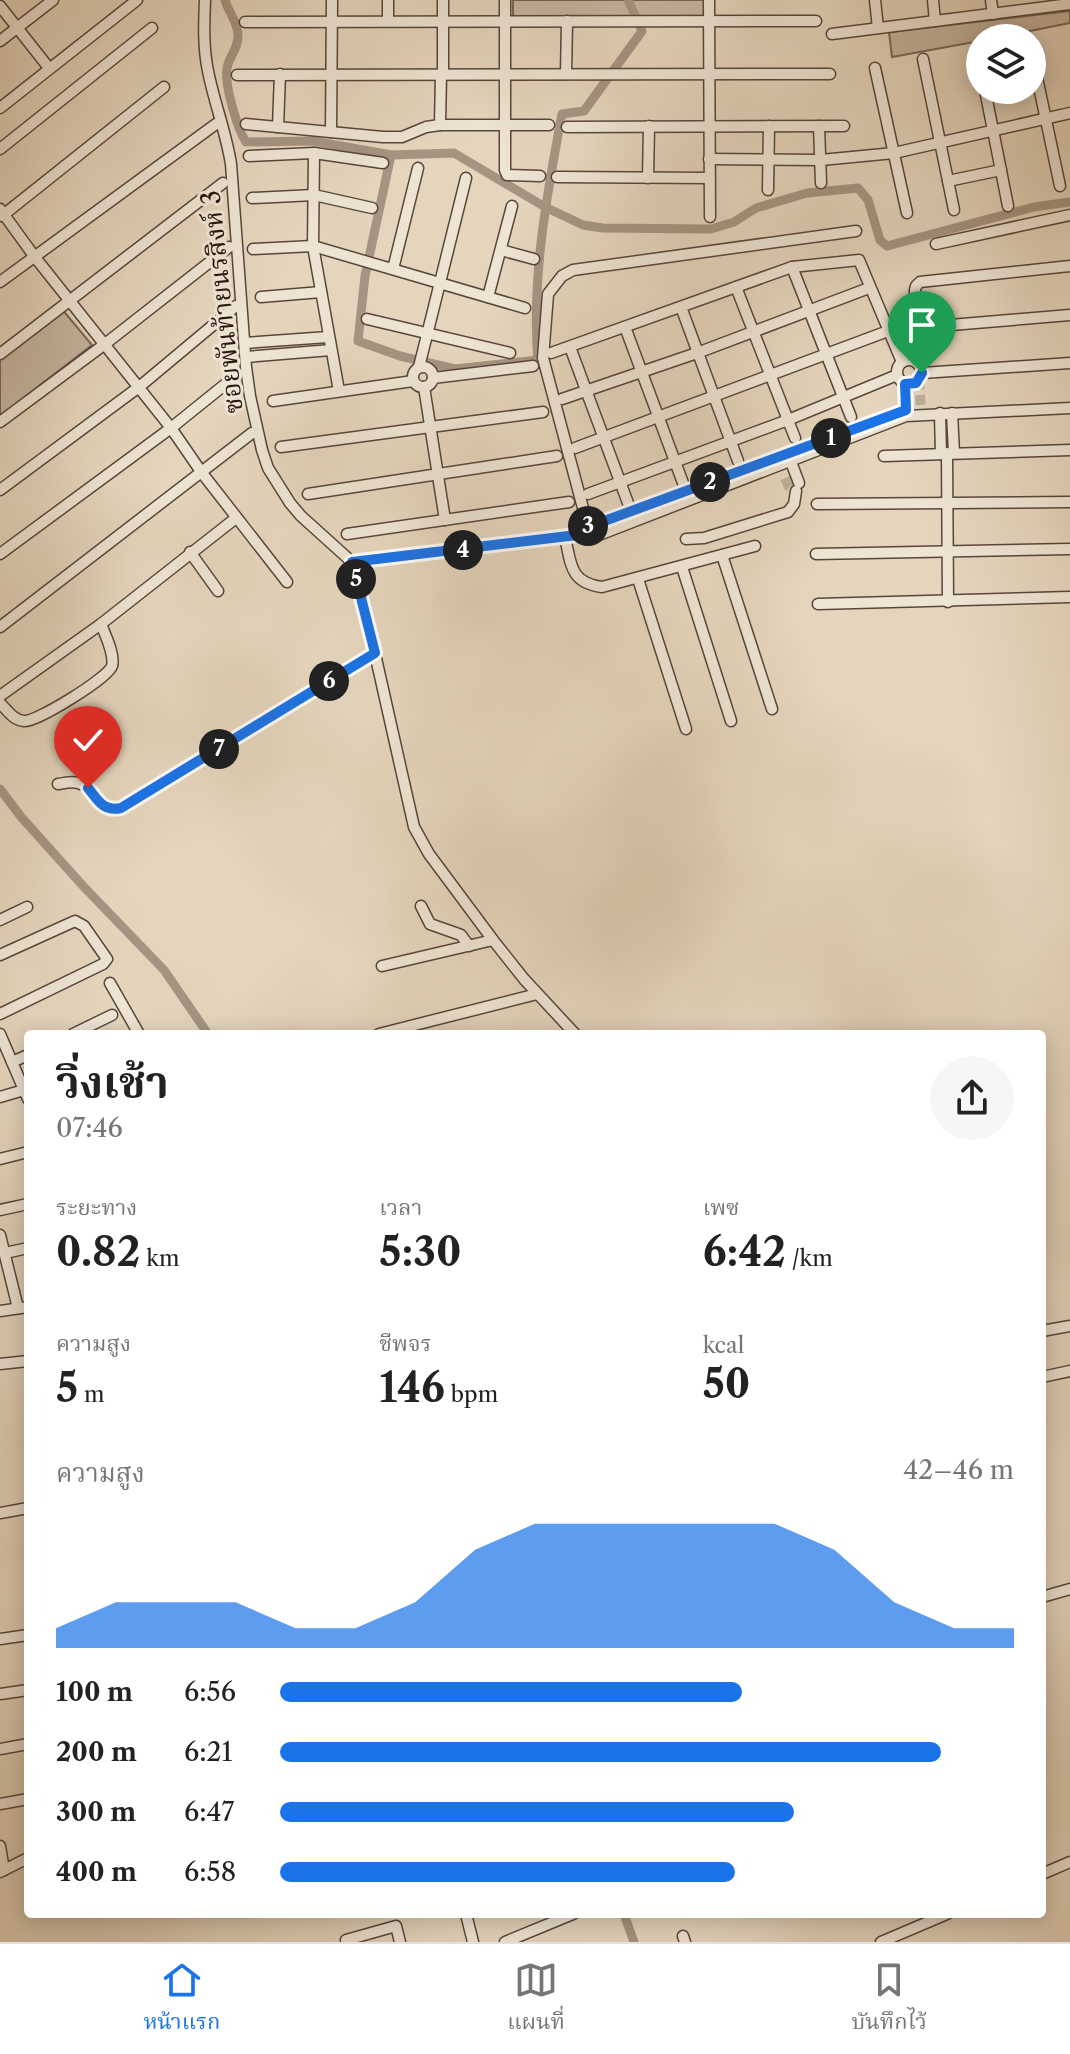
<!DOCTYPE html>
<html lang="th">
<head>
<meta charset="utf-8">
<style>
  body { margin:0; font-family:"Libre Caslon Text","Noto Serif Thai",serif; background:#f6f6f6; color:#222; height:100vh; display:flex; flex-direction:column; font-size:30px; white-space:nowrap }
  * { box-sizing:border-box; margin:0 }
  p { font-size:26px; color:#767676 }
  .icon { flex:none; width:44px; height:44px; fill:none; stroke:currentColor; stroke-width:2; stroke-linecap:round; stroke-linejoin:round }
  .map { position:relative; flex:1; overflow:hidden }
  .sheet { position:absolute; left:24px; top:1030px; width:1022px; height:888px; display:flex; flex-direction:column; background:#fff; border-radius:8px; box-shadow:0 4px 20px #0003 }
  .sheet>* { flex:none }
  .controls { position:absolute; left:966px; top:24px; display:grid; gap:16px }
  .controls a { display:grid; place-items:center; width:80px; height:80px; border-radius:50%; background:#fff; box-shadow:0 4px 20px #0003; font-size:40px }
  .pin { position:absolute; display:grid; place-items:center; width:68px; height:68px; color:#fff; margin:-82px -34px; border-radius:50% 50% 50% 0; rotate:-45deg; box-shadow:0 0 8px #0007 }
  .pin .icon { rotate:45deg }
  .km { position:absolute; width:40px; height:40px; margin:-20px; border-radius:50%; background:#222; color:#fff; font-size:22px; line-height:40px; text-align:center }
  .round { display:grid; place-items:center; flex:none; width:84px; height:84px; border-radius:42px; background:#f6f6f6 }
  .overview { display:flex; align-items:center; justify-content:space-between; height:136px; padding:0 32px }
  h1 { font-size:44px; font-weight:700; line-height:60px }
  .figures { display:grid; grid-template-columns:repeat(3,1fr); gap:12px; height:136px; padding:8px 32px }
  .figures div { display:grid; align-content:center }
  .figures b { font-size:40px; font-weight:700 }
  .figures small { font-size:22px; font-weight:400 }
  .figures p { font-size:22px }
  .chart { height:224px; padding:16px 32px }
  .chart p { display:flex; justify-content:space-between }
  .chart svg { width:100%; height:144px; margin-top:8px; fill:#1a73e8; opacity:.7 }
  ul { padding:0 32px; list-style:none; font-size:26px }
  li { display:grid; grid-template-columns:128px 96px 1fr; align-items:center; height:60px }
  li i { height:20px; border-radius:10px; background:#1a73e8 }
  .dock { display:flex; justify-content:space-around; align-items:center; height:112px; border-top:2px solid #e0e0e0; background:#fff; font-size:22px; color:#767676 }
  .dock a { display:grid; justify-items:center; gap:4px }
  .dock .current { color:#1a73e8 }
  .map>svg:first-child { display:block }
  .green { fill:#c5b59f; stroke:#776656; stroke-width:2 }
  .lines { fill:none; stroke-linecap:round; stroke-linejoin:round }
  .canal { stroke:#a59482; stroke-width:9 }
  .minor-tunnel { stroke:#bfaf9a; stroke-width:10; stroke-dasharray:10 5; stroke-linecap:butt }
  .minor-casing { stroke:#58463a; stroke-width:13 }
  .minor { stroke:#eee4d4; stroke-width:10 }
  .route-casing { stroke:#fff; stroke-width:16 }
  .route { stroke:#1a73e8; stroke-width:10 }
  .labels { text-anchor:middle; stroke-width:6; stroke-linejoin:round; paint-order:stroke }
  .street-label { font-size:26px; fill:#29170e; stroke:#eee4d4 }
</style>
</head>
<body>
<div class="map">
<svg width="1070" height="1942" viewBox="0 0 1070 1942">
  <rect width="100%" height="100%" fill="#e5d5bd"/>
  <filter id="stains"><feTurbulence type="fractalNoise" baseFrequency=".0025" numOctaves="4"/><feColorMatrix values="0 0 0 0 .2 0 0 0 0 .09 0 0 0 0 .02 0 0 0 .5 -.17"/></filter>
  <radialGradient id="worn" r=".72"><stop offset=".6" stop-color="#630" stop-opacity="0"/><stop offset="1" stop-color="#630" stop-opacity=".3"/></radialGradient>
  <g class="green">
    <path d="M 513,0 L 704,0 L 704,18 L 513,17 Z"/>
    <path d="M 1070,11 L 1070,23 L 994,38 L 980,38 L 980,41 L 892,57 L 889,32 Z"/>
    <path d="M 61,308 L 92,345 L 0,416 L 0,355 Z"/>
  </g>
  <g class="lines">
    <g class="canal">
      <path d="M 225,0 C 228,12 238,22 238,35 C 238,48 232,53 228,64 C 222,79 237,128 246,142 L 313,141 L 391,155 L 454,153 L 545,207 L 583,225 L 603,228 L 711,229 L 734,222 L 756,208 L 807,193 L 858,188 L 868,200 L 880,240 L 887,246 L 1034,207 L 1070,202"/>
      <path d="M 391,155 L 365,276 L 358,341 L 400,356 L 455,369 L 538,360 C 531,280 547,193 562,114 L 584,111 L 642,31 L 628,0"/>
      <path d="M 0,789 L 22,818 L 84,887 L 164,970 L 208,1034"/>
      <path d="M 624,1914 L 634,1942"/>
    </g>
    <g class="minor-tunnel">
      <path d="M 919,380 L 921,408"/>
      <path d="M 785,478 L 789,487 L 796,491 L 798,485"/>
    </g>
    <g class="minor-casing">
      <g id="minor">
        <path d="M 205,0 C 204,24 203,47 208,71 C 214,102 226,132 231,164 L 246,367 L 250,396 L 262,450 L 268,468 L 290,503 L 301,516 L 352,562 L 371,636 L 414,827 L 429,854 L 493,940 L 524,979 L 575,1034"/>
        <path d="M 388,0 L 388,21"/>
        <path d="M 443,0 L 443,74"/>
        <path d="M 505,0 L 505,170 L 507,175 L 540,176"/>
        <path d="M 709,0 L 710,217"/>
        <path d="M 875,0 L 878,28"/>
        <path d="M 933,0 L 935,21"/>
        <path d="M 991,0 L 993,14"/>
        <path d="M 0,6 L 49,68"/>
        <path d="M 245,22 L 816,21"/>
        <path d="M 832,34 L 1070,4"/>
        <path d="M 0,41 L 53,0"/>
        <path d="M 977,49 L 980,64"/>
        <path d="M 1032,54 L 1060,186"/>
        <path d="M 923,59 L 954,210"/>
        <path d="M 875,68 L 907,213"/>
        <path d="M 566,74 L 567,21"/>
        <path d="M 237,75 L 830,74"/>
        <path d="M 985,90 L 1008,206"/>
        <path d="M 0,108 L 137,0"/>
        <path d="M 246,124 L 383,137 L 402,137 L 426,127 L 440,125 L 549,125"/>
        <path d="M 440,125 L 441,74"/>
        <path d="M 819,126 L 821,183"/>
        <path d="M 278,127 L 280,74"/>
        <path d="M 567,127 L 844,126"/>
        <path d="M 331,132 L 332,0"/>
        <path d="M 0,149 L 152,28"/>
        <path d="M 314,153 L 313,246 L 339,391"/>
        <path d="M 249,156 L 314,153 L 383,163"/>
        <path d="M 709,159 L 821,160 L 894,153 L 1070,113"/>
        <path d="M 557,177 L 709,178"/>
        <path d="M 648,178 L 649,126"/>
        <path d="M 948,181 L 1001,170"/>
        <path d="M 768,190 L 769,126"/>
        <path d="M 252,198 L 314,195 L 372,208"/>
        <path d="M 0,209 L 34,256 L 171,428 L 202,473 L 287,582"/>
        <path d="M 2,216 L 164,87"/>
        <path d="M 936,244 L 1070,215"/>
        <path d="M 253,249 L 313,246 L 525,308"/>
        <path d="M 501,250 L 534,259"/>
        <path d="M 792,267 L 851,417"/>
        <path d="M 393,269 L 418,168"/>
        <path d="M 0,282 L 216,124"/>
        <path d="M 736,287 L 795,438"/>
        <path d="M 261,297 L 321,292"/>
        <path d="M 488,297 L 512,206"/>
        <path d="M 681,307 L 738,461"/>
        <path d="M 367,319 L 510,353"/>
        <path d="M 625,327 L 683,483"/>
        <path d="M 915,328 L 1070,315"/>
        <path d="M 245,343 L 328,337"/>
        <path d="M 570,347 L 628,503"/>
        <path d="M 551,353 L 792,267 L 859,260 L 902,362"/>
        <path d="M 0,354 L 223,183"/>
        <path d="M 246,357 L 331,350"/>
        <circle cx="909" cy="372" r="12"/>
        <path d="M 914,361 L 915,290 L 916,286 L 920,282 L 1070,266"/>
        <circle cx="423" cy="377" r="10"/>
        <path d="M 419,367 L 466,178"/>
        <path d="M 922,373 L 1070,363"/>
        <path d="M 433,378 L 533,366"/>
        <path d="M 905,384 L 906,410"/>
        <path d="M 424,387 L 445,520"/>
        <path d="M 562,399 L 697,353 L 869,288"/>
        <path d="M 273,401 L 413,381"/>
        <path d="M 940,413 L 941,454"/>
        <path d="M 952,413 L 954,453"/>
        <path d="M 0,422 L 105,344 L 229,247"/>
        <path d="M 281,447 L 543,412"/>
        <path d="M 575,448 L 888,331"/>
        <path d="M 947,453 L 948,602"/>
        <path d="M 884,456 L 1070,450"/>
        <path d="M 791,462 L 799,483"/>
        <path d="M 0,490 L 139,387 L 236,306"/>
        <path d="M 308,494 L 557,456"/>
        <path d="M 588,494 L 788,420 L 897,375"/>
        <path d="M 817,504 L 1070,502"/>
        <path d="M 585,529 L 870,423"/>
        <path d="M 347,534 L 569,502"/>
        <path d="M 565,537 C 571,564 570,583 602,587 L 755,546"/>
        <path d="M 591,538 L 543,358 L 548,294 L 562,276 L 573,270 L 856,231"/>
        <path d="M 686,539 L 704,538 L 788,512 L 794,504 L 796,491"/>
        <path d="M 190,552 L 218,591"/>
        <path d="M 0,554 L 171,428 L 238,374"/>
        <path d="M 816,554 L 1070,549"/>
        <path d="M 722,555 L 772,709"/>
        <path d="M 352,562 L 577,535 L 591,538 L 906,416 L 1070,408"/>
        <path d="M 682,567 L 731,721"/>
        <path d="M 638,579 L 686,729"/>
        <path d="M 818,604 L 1070,597"/>
        <path d="M 0,627 L 252,433"/>
        <path d="M 0,696 L 101,624 L 236,518"/>
        <path d="M 0,703 C 7,710 13,720 24,721 C 37,722 108,678 112,666 C 115,654 105,635 101,624"/>
        <path d="M 58,784 C 65,783 72,781 78,783 C 98,788 95,814 121,808 L 375,653"/>
        <path d="M 421,906 L 430,924 L 461,935 L 469,946"/>
        <path d="M 0,920 L 27,907"/>
        <path d="M 0,955 L 75,921 L 84,926 L 107,959 L 103,964 L 0,1014"/>
        <path d="M 382,966 L 493,940"/>
        <path d="M 110,983 L 139,1034"/>
        <path d="M 0,1034 L 28,1099"/>
        <path d="M 73,1034 L 112,1015"/>
        <path d="M 379,1034 L 537,994"/>
        <path d="M 12,1062 L 28,1055"/>
        <path d="M 0,1097 L 24,1090"/>
        <path d="M 0,1159 L 28,1152"/>
        <path d="M 0,1210 L 28,1204"/>
        <path d="M 0,1235 L 18,1308"/>
        <path d="M 5,1253 L 28,1248"/>
        <path d="M 0,1311 L 28,1307"/>
        <path d="M 1042,1331 L 1070,1326"/>
        <path d="M 0,1364 L 28,1361"/>
        <path d="M 1042,1377 L 1070,1371"/>
        <path d="M 0,1513 L 28,1508"/>
        <path d="M 1042,1597 L 1070,1589"/>
        <path d="M 0,1639 L 28,1635"/>
        <path d="M 0,1694 L 28,1690"/>
        <path d="M 0,1749 L 28,1744"/>
        <path d="M 0,1804 L 28,1799"/>
        <path d="M 0,1846 L 4,1870"/>
        <path d="M 0,1872 L 28,1858"/>
        <path d="M 1042,1874 L 1070,1862"/>
        <path d="M 466,1914 L 473,1942"/>
        <path d="M 683,1936 L 685,1942"/>
        <path d="M 346,1940 L 396,1926 L 400,1942"/>
        <path d="M 505,1942 L 573,1914"/>
        <path d="M 881,1942 L 947,1914"/>
      </g>
    </g>
    <use href="#minor" class="minor"/>
  </g>
  <g class="lines">
    <g class="route-casing">
      <path id="route" d="M 88,788 C 98,800 103,812 121,808 L 375,653 L 352,562 L 577,535 L 588,527 L 906,410 L 905,384 L 916,383 L 922,373"/>
    </g>
    <use href="#route" class="route"/>
  </g>
  <g class="labels">
    <g class="street-label">
      <text transform="translate(222 302) rotate(-96)" y="9">ซอยพันท้ายนรสิงห์ 3</text>
    </g>
  </g>
  <rect width="100%" height="100%" filter="url(#stains)"/>
  <rect width="100%" height="100%" fill="url(#worn)"/>
</svg>
<div class="controls">
<a><svg class="icon" aria-label="layers" viewBox="0 0 24 24"><path d="M12 4l9 5-9 5-9-5zM3 14l9 5 9-5"/></svg></a>
</div>
<div class="pin" style="left:922px;top:373px;background:#1e9e55"><svg class="icon" aria-label="arrive" viewBox="0 0 24 24"><path d="M6 21V4h12l-3 4 3 4H6"/></svg></div>
<div class="pin" style="left:88px;top:788px;background:#d93025"><svg class="icon" aria-label="check" viewBox="0 0 24 24"><path d="M5 12l5 5 9-10"/></svg></div>
<b class="km" style="left:831px;top:438px">1</b>
<b class="km" style="left:710px;top:482px">2</b>
<b class="km" style="left:588px;top:526px">3</b>
<b class="km" style="left:463px;top:550px">4</b>
<b class="km" style="left:356px;top:579px">5</b>
<b class="km" style="left:329px;top:681px">6</b>
<b class="km" style="left:219px;top:749px">7</b>
<section class="sheet">
<div class="overview"><div><h1>วิ่งเช้า</h1><p>07:46</p></div><a class="round"><svg class="icon" aria-label="share" viewBox="0 0 24 24"><path d="M12 15V3M7 8l5-5 5 5M5 13v7h14v-7"/></svg></a></div>
<div class="figures">
<div><p>ระยะทาง</p><b>0.82<small> km</small></b></div>
<div><p>เวลา</p><b>5:30</b></div>
<div><p>เพซ</p><b>6:42<small> /km</small></b></div>
</div>
<div class="figures">
<div><p>ความสูง</p><b>5<small> m</small></b></div>
<div><p>ชีพจร</p><b>146<small> bpm</small></b></div>
<div><p>kcal</p><b>50</b></div>
</div>
<div class="chart"><p><span>ความสูง</span>42–46 m</p>
<svg viewBox="0 0 160 44" preserveAspectRatio="none"><path d="M0 44V38L10 30L20 30L30 30L40 38L50 38L60 30L70 14L80 6L90 6L100 6L110 6L120 6L130 14L140 30L150 38L160 38V44z"/></svg>
</div>
<ul>
<li><b>100 m</b>6:56<i style="width:63%"></i></li>
<li><b>200 m</b>6:21<i style="width:90%"></i></li>
<li><b>300 m</b>6:47<i style="width:70%"></i></li>
<li><b>400 m</b>6:58<i style="width:62%"></i></li>
</ul>
</section>
</div>
<nav class="dock">
<a class="current"><svg class="icon" aria-label="home" viewBox="0 0 24 24"><path d="M3 11l9-7 9 7M6 9v11h12V9"/></svg>หน้าแรก</a>
<a><svg class="icon" aria-label="map" viewBox="0 0 24 24"><path d="M3 6l6-2 6 2 6-2v14l-6 2-6-2-6 2zM9 4v14M15 6v14"/></svg>แผนที่</a>
<a><svg class="icon" aria-label="saved" viewBox="0 0 24 24"><path d="M7 4h10v16l-5-4-5 4z"/></svg>บันทึกไว้</a>
</nav>
</body>
</html>
